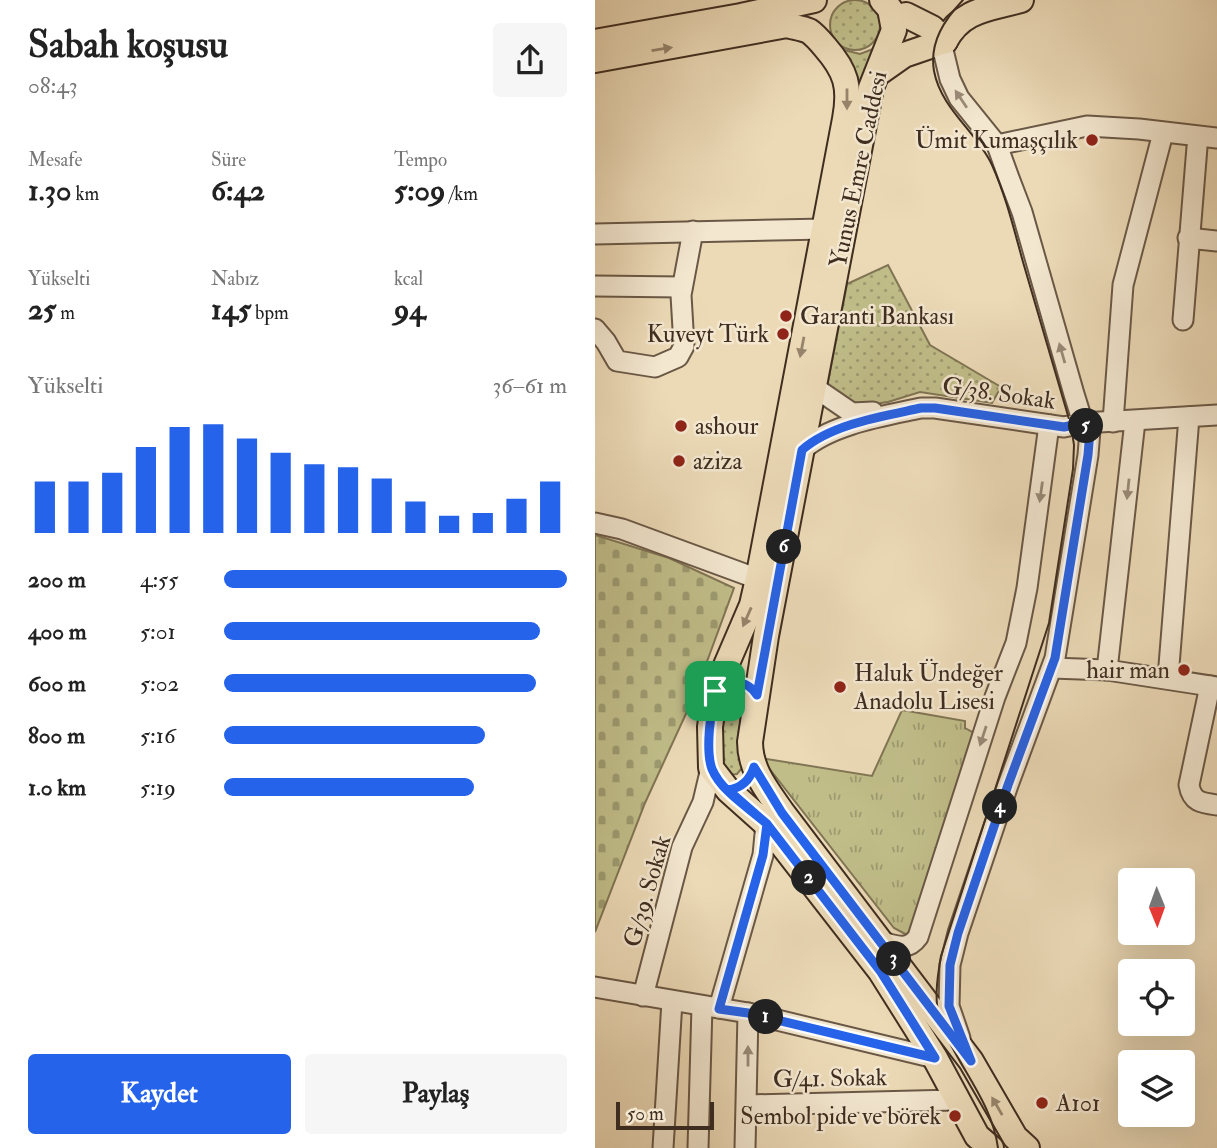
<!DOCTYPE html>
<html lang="tr">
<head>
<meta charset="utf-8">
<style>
  body { margin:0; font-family:"IM FELL Double Pica",serif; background:#f6f6f6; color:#222; height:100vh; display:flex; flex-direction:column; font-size:26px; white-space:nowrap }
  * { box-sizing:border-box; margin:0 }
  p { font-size:23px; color:#767676 }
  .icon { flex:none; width:38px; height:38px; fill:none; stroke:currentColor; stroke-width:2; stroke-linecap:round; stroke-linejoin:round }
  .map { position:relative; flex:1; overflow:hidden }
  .side { display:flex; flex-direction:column; background:#fff; width:595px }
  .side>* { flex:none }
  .needle { width:46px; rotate:179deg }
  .controls { position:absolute; left:523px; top:868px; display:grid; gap:14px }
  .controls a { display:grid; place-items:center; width:77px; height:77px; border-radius:7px; background:#fff; box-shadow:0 7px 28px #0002; font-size:35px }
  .scale { position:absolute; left:21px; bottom:18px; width:98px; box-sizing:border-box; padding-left:7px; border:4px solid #3f2d20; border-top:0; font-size:19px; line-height:24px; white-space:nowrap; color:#3f2d20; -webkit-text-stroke:5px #f3e7d0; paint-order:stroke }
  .pin { position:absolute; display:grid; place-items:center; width:60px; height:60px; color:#fff; margin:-30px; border-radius:14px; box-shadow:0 4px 10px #0006 }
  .km { position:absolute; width:35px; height:35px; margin:-18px; border-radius:50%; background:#222; color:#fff; font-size:19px; line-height:35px; text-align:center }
  .round { display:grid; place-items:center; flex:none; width:74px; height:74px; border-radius:7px; background:#f6f6f6 }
  .summary { display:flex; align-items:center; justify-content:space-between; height:119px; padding:0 28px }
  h1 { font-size:38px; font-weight:700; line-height:52px }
  .figures { display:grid; grid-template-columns:repeat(3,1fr); gap:10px; height:119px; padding:7px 28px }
  .figures div { display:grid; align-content:center }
  .figures b { font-size:30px; font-weight:700 }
  .figures small { font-size:19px; font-weight:400 }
  .figures p { font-size:19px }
  .chart { height:196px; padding:14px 28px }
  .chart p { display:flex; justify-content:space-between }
  .chart svg { width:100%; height:126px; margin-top:7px; stroke:#2563eb; stroke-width:6 }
  .cta { display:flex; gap:14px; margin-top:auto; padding:14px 28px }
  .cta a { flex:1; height:80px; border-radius:7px; background:#2563eb; color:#fff; font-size:28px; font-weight:700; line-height:80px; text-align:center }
  .cta a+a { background:#f6f6f6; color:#222 }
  ul { padding:0 28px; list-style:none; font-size:23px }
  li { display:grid; grid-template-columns:112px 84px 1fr; align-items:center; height:52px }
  li i { height:18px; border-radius:9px; background:#2563eb }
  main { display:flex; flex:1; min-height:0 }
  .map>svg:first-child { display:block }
  .grass { fill:url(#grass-dots); stroke:#807554; stroke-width:2 }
  .cemetery { fill:url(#cemetery-stones); stroke:#807554; stroke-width:2 }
  .park { fill:url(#park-tufts); stroke:#807554; stroke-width:2 }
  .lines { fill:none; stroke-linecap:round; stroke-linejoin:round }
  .minor-casing { stroke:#6a5846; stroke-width:23 }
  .major-casing { stroke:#3f2d20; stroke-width:28 }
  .minor { stroke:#f3e7d0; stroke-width:19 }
  .major { stroke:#ecdab7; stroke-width:24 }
  .tram { stroke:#3f2d20; stroke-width:2 }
  .oneway { fill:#96846c }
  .oneway2 { fill:#998a78 }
  .route-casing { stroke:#fff; stroke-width:14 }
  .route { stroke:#2563eb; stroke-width:9 }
  .poi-dot { fill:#8f2418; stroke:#f3e7d0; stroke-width:2.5 }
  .labels { text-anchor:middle; stroke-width:5; stroke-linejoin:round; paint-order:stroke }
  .poi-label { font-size:24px; fill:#3f2d20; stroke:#f3e7d0; text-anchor:start }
  .street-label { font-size:24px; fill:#3f2d20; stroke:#f3e7d0 }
</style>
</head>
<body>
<main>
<section class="side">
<div class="summary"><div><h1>Sabah koşusu</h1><p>08:43</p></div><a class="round"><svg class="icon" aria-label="share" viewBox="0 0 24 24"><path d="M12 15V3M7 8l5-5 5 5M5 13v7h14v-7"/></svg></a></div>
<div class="figures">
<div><p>Mesafe</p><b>1.30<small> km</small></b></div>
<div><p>Süre</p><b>6:42</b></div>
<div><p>Tempo</p><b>5:09<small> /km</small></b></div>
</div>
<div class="figures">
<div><p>Yükselti</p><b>25<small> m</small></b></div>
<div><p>Nabız</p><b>145<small> bpm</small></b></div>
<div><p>kcal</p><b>94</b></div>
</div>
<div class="chart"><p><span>Yükselti</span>36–61 m</p>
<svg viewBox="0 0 160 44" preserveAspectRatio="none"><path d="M5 44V26M15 44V26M25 44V23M35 44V14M45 44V7M55 44V6M65 44V11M75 44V16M85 44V20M95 44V21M105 44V25M115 44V33M125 44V38M135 44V37M145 44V32M155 44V26"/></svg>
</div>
<ul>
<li><b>200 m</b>4:55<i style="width:100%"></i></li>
<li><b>400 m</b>5:01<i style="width:92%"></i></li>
<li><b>600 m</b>5:02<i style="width:91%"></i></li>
<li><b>800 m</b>5:16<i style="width:76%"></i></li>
<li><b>1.0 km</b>5:19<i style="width:73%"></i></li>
</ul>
<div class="cta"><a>Kaydet</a><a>Paylaş</a></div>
</section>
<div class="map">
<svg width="622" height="1148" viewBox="0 0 622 1148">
  <defs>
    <pattern id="grass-dots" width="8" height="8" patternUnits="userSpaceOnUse" patternTransform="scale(1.75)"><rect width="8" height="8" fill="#c0bd89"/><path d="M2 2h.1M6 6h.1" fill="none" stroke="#9d9a70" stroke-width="1.8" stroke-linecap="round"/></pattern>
    <pattern id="cemetery-stones" width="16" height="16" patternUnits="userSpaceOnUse" patternTransform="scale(1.75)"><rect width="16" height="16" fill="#c0bd89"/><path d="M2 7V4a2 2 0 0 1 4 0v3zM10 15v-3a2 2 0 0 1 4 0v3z" fill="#9d9a70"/></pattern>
    <pattern id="park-tufts" width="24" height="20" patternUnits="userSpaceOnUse" patternTransform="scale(1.75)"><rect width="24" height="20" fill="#c0bd89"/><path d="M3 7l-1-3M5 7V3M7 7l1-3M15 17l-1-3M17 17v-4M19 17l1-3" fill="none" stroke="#9d9a70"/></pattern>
  </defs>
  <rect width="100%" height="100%" fill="#ecdab7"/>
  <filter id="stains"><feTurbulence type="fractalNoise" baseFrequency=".00286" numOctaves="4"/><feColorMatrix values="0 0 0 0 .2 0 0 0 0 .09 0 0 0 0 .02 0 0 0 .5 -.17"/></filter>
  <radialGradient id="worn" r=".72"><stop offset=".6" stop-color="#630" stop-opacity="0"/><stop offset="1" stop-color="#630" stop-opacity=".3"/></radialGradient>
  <g class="grass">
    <circle cx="260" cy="25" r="25"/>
    <path d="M 278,49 L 267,84 L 262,83 L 249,50 L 265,54 Z"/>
    <path d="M 293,265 L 335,345 L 406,387 L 397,403 L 325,392 L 293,402 L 259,407 L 232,387 L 252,284 Z"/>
    <path d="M 137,692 L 145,693 L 151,699 L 147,768 L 142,774 L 134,775 C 116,753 127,721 131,696 Z"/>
  </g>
  <path class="cemetery" d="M 0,535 L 74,558 L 139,588 L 100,694 L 50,803 L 0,932 Z"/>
  <path class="park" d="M 307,710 L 370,721 L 370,728 L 379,733 L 320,931 L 312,935 L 299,928 L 166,758 L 277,776 Z"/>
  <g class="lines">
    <g class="minor-casing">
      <g id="minor">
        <path d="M 350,41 L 348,50 L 355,79 L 364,98 L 402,145 L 414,178 L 427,212 L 479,394 L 488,423 L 495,430 L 493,455 L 460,658 L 413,785 L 363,933 L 355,965 L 354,1006 L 365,1038"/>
        <path d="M 402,145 L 492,126 L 544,129 L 622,138"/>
        <path d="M 0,234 L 230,229"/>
        <path d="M 593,238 L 622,241"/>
        <path d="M 0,286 L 87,287"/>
        <path d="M 588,320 L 602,147"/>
        <path d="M 0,329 L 11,342 L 22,361 L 60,367 L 83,357 L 89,346 L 86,295 L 98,231"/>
        <path d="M 219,387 L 257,413 L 278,412"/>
        <path d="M 518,422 L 528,285 L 568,133"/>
        <path d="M 207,450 C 236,424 289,416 326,408 L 340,408 L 469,427 L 488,423 L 622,415"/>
        <path d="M 0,523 L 27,529 L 163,579"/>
        <path d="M 457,668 L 512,670 L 622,687"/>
        <path d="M 512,670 L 540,421"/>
        <path d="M 573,678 L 594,417"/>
        <path d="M 615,686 L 594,785 C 597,802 606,803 622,805"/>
        <path d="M 287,942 C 302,946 313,951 323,937 L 400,697 L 421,643 L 432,588 L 454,425"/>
        <path d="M 0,987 L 153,1013 L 340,1058"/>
        <path d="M 48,996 L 87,847 L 108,802 L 116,768"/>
        <path d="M 124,1008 L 168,855 L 171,824"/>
        <path d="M 152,1105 L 360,1100"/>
        <path d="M 68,1148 L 77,1001"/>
        <path d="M 103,1148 L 107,1006"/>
        <path d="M 150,1148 L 153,1013"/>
      </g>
    </g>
    <g class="major-casing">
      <g id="major">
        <path d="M 287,0 L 295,9 L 299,30 L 276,88 L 171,636 L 155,742 C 155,770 172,790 187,812 L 376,1061 L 420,1137 L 432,1148"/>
        <path d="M 311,15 L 337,28 L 350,41"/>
        <path d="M 350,41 C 367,9 394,9 426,0"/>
        <path d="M 0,42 L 146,16 L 219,0"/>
        <path d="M 0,60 L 192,25 C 198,27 207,28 214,31 C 220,35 225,41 230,47 C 251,71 256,87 250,119 L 163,579 L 157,605 L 120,691 L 115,727 L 116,768 L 133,790 L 171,824 L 286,972 L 340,1058 L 382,1136 L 396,1148"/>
        <path d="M 282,74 L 309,55 L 350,41"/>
      </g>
    </g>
    <use href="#minor" class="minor"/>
    <use href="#major" class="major"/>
    <path class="tram" d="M 368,0 C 350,19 334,42 339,71 C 346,109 382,132 397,165 C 411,196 419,230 428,262 C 444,317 460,371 476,426 L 479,445 L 478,469 L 454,623 L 346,956 C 342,979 338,1004 347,1026 C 364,1068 397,1102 403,1148"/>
  </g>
  <defs><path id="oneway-solid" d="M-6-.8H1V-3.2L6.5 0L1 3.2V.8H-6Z" transform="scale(1.75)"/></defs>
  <g class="oneway">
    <use href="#oneway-solid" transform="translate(67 49) rotate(-9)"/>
    <use href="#oneway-solid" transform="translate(252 99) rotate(90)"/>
    <use href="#oneway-solid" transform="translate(207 347) rotate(101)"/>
    <use href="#oneway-solid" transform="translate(152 617) rotate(114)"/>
    <use href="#oneway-solid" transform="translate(402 1106) rotate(-120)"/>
  </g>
  <g class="oneway2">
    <use href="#oneway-solid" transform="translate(366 99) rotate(-124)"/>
    <use href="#oneway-solid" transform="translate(467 353) rotate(-106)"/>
    <use href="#oneway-solid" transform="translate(533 489) rotate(96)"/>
    <use href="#oneway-solid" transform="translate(446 492) rotate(98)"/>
    <use href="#oneway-solid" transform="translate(388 736) rotate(108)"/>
    <use href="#oneway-solid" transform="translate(153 1056) rotate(-90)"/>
  </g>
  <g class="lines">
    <g class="route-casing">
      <path id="route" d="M 120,691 C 116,710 110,750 117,769 C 126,791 154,808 172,824 L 168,855 L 124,1009 L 153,1013 L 340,1058 L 286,972 L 172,824 L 133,790 C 146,788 155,780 159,767 L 187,813 L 376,1061 L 354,1006 L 355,965 L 363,933 L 413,785 L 460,658 L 493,455 L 495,430 L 488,423 L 469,427 L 340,408 L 326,408 C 289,416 236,424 207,450 L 162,695 C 151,678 134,681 120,691"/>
    </g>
    <use href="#route" class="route"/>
  </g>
  <g class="poi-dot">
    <circle cx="497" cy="140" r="7"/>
    <circle cx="191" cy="316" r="7"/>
    <circle cx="188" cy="334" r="7"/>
    <circle cx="86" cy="426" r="7"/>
    <circle cx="84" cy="461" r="7"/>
    <circle cx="589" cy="670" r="7"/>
    <circle cx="245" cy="687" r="7"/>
    <circle cx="447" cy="1103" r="7"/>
    <circle cx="360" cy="1116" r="7"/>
  </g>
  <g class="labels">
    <g class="poi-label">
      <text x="483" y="148" text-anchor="end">Ümit Kumaşçılık</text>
      <text x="205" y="324">Garanti Bankası</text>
      <text x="174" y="342" text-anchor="end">Kuveyt Türk</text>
      <text x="100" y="434">ashour</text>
      <text x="98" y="469">aziza</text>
      <text x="575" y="678" text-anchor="end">hair man</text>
      <text x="259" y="681">Haluk Ündeğer<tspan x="259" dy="28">Anadolu Lisesi</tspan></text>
      <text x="461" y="1111">A101</text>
      <text x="346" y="1124" text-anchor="end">Sembol pide ve börek</text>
    </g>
    <g class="street-label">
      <text transform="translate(263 169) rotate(-78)" y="8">Yunus Emre Caddesi</text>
      <text transform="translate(404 393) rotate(8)" y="8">G/38. Sokak</text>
      <text transform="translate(52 891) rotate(-74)" y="8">G/39. Sokak</text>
      <text transform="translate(235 1078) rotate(-1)" y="8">G/41. Sokak</text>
    </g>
  </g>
  <rect width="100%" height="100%" filter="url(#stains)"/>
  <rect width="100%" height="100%" fill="url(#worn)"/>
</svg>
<div class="controls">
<a><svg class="needle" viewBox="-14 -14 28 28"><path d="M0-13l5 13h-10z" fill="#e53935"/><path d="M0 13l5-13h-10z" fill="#767676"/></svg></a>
<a><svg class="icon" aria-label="locate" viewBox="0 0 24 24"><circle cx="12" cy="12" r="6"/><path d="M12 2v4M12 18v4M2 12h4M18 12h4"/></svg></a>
<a><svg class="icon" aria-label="layers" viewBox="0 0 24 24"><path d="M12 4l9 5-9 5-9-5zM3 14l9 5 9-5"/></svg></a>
</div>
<div class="scale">50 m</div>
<div class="pin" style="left:120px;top:691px;background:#1e9e55"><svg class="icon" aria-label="arrive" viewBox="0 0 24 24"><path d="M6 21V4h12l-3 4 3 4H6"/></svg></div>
<b class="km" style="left:171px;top:1017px">1</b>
<b class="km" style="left:214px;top:878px">2</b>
<b class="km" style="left:299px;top:959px">3</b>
<b class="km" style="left:405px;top:807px">4</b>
<b class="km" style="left:491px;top:426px">5</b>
<b class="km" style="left:189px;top:547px">6</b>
</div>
</main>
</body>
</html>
